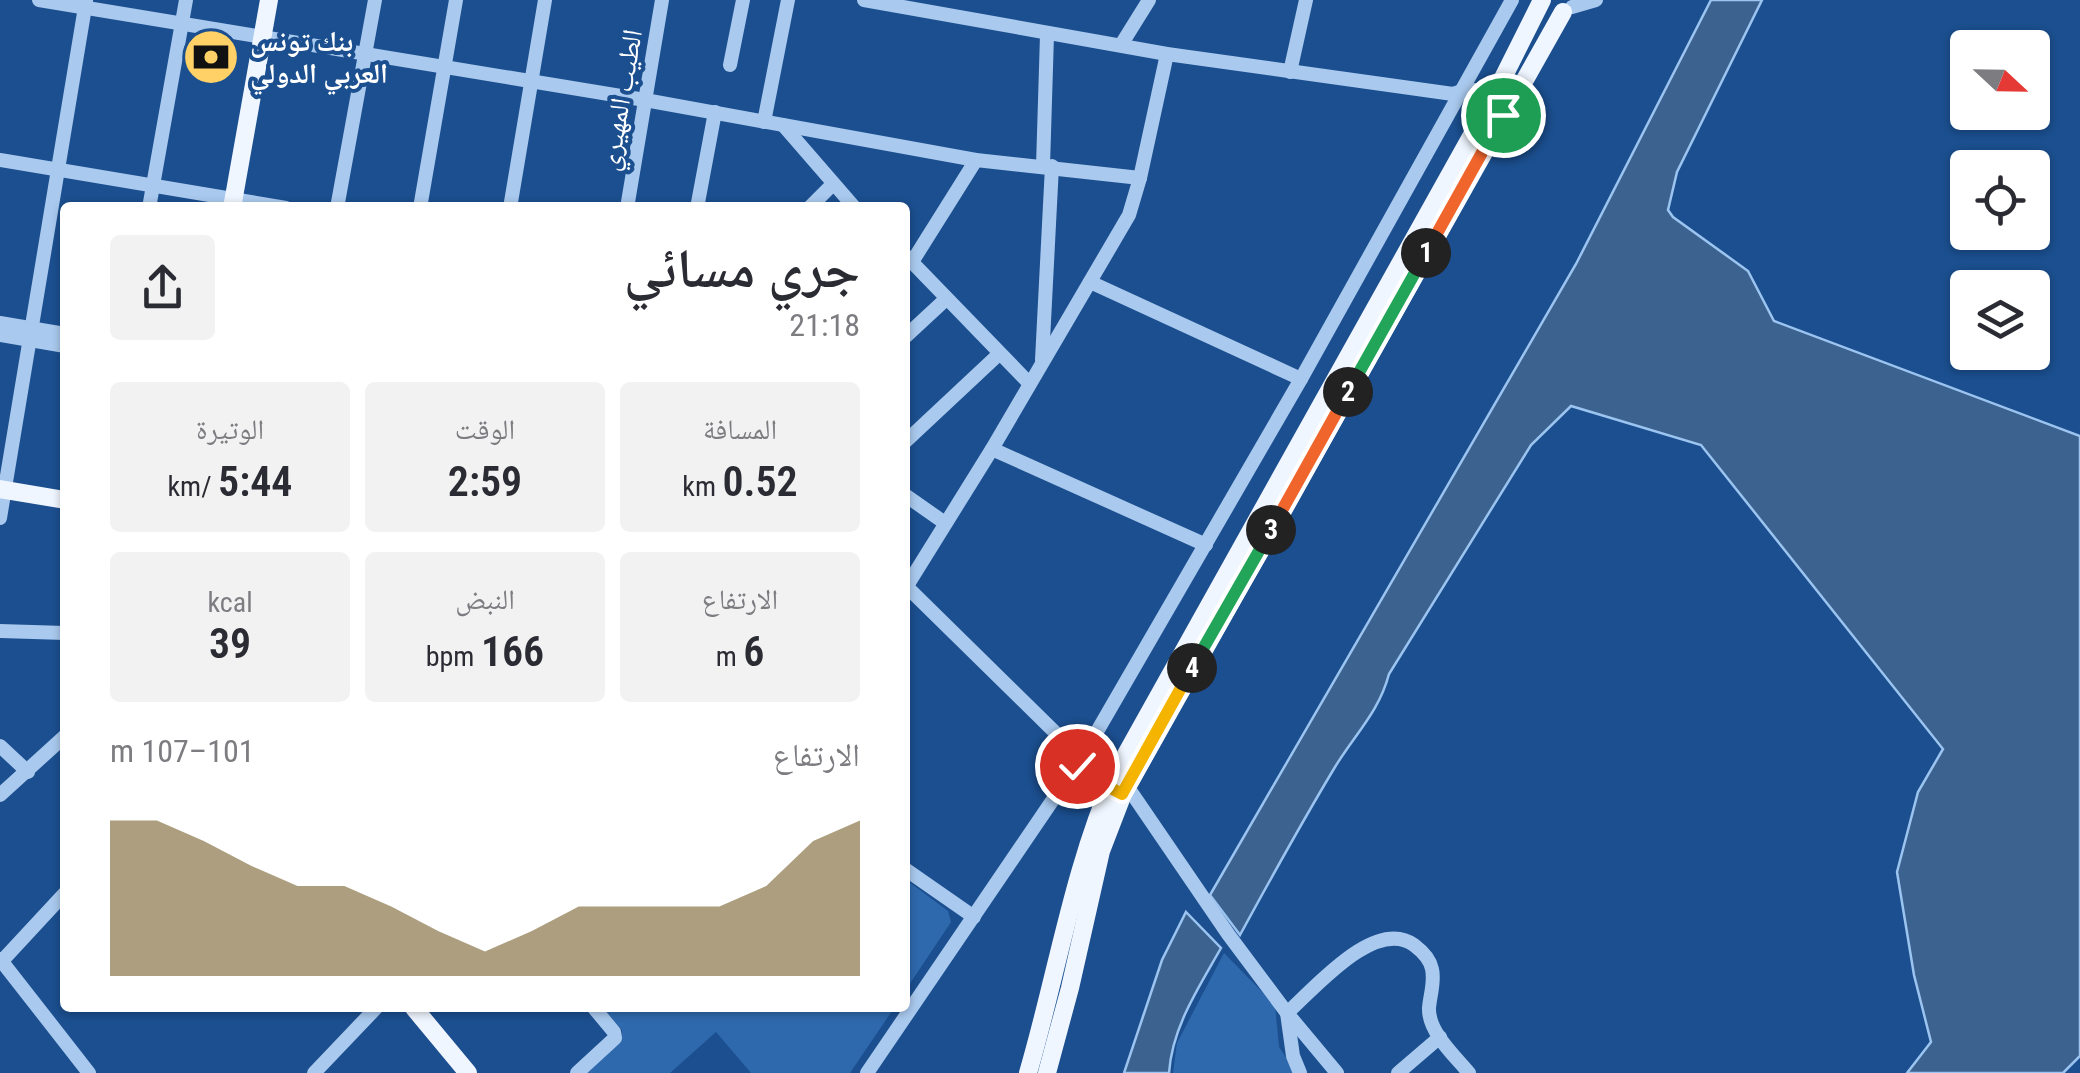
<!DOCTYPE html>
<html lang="ar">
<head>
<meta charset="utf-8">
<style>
  body { margin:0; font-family:"Roboto Condensed","Noto Naskh Arabic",sans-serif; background:#f2f2f3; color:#2b2b33; direction:rtl; height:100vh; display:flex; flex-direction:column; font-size:38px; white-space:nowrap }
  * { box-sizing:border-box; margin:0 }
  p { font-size:32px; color:#7c7c81 }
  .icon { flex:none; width:55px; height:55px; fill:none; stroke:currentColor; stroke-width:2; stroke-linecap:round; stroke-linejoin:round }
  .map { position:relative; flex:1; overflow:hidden; direction:ltr }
  .drawer { position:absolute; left:60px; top:202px; width:850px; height:810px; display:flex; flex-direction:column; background:#fff; border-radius:10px; box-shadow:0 2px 8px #0004; direction:rtl }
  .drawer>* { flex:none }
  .needle { width:65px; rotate:112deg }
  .controls { position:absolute; left:1950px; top:30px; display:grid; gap:20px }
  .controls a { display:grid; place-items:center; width:100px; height:100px; border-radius:10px; background:#fff; box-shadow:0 2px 8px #0004; font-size:50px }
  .pin { position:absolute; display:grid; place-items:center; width:85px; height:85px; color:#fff; margin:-42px; border:5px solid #fff; border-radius:50%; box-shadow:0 2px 10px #0007 }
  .km { position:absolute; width:50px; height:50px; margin:-25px; border-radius:50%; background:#222; color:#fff; font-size:28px; line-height:50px; text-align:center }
  .round { display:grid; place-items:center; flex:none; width:105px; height:105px; border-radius:10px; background:#f2f2f3 }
  .head { display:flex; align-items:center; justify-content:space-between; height:170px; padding:0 50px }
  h1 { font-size:55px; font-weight:600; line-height:75px }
  .figures { display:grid; grid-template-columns:repeat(3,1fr); gap:15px; height:170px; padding:10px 50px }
  .figures div { display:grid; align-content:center; border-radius:10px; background:#f2f2f3; text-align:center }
  .figures b { font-size:42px; font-weight:600 }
  .figures small { font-size:28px; font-weight:400 }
  .figures p { font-size:28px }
  .chart { height:280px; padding:20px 50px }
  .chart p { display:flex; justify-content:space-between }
  .chart svg { width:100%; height:180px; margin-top:10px; fill:#8a764a; opacity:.7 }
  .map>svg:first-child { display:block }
  .green { fill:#2e69ad }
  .water { fill:#3c6290; stroke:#9cc4f0; stroke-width:2.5 }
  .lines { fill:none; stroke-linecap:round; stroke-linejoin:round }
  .minor { stroke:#a9c9ee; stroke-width:14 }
  .major { stroke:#f0f6ff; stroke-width:18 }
  .split-1-casing { stroke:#fff; stroke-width:20 }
  .split-2-casing { stroke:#fff; stroke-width:20 }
  .split-3-casing { stroke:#fff; stroke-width:20 }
  .split-4-casing { stroke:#fff; stroke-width:20 }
  .split-5-casing { stroke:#fff; stroke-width:20 }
  .split-6-casing { stroke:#fff; stroke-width:20 }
  .split-1 { stroke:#f0652b; stroke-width:12 }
  .split-2 { stroke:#22a559; stroke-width:12 }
  .split-3 { stroke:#f0652b; stroke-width:12 }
  .split-4 { stroke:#22a559; stroke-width:12 }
  .split-5 { stroke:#f5b400; stroke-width:12 }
  .split-6 { stroke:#f5b400; stroke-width:12 }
  .labels { text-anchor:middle; stroke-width:8; stroke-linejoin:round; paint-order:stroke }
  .poi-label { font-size:28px; font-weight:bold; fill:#fff; stroke:#1b4f8f; text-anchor:start }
  .street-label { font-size:28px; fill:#fff; stroke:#1b4f8f }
</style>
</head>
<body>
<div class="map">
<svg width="2080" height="1073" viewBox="0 0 2080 1073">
  <rect width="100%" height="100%" fill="#1b4f8f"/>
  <g class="green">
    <path d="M 905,879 L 948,911 L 951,922 L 905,991 Z"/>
    <path d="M 1224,953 L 1275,1005 L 1279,1047 L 1296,1073 L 1173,1073 L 1177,1043 Z"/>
    <path d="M 602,1008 L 894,1008 L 850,1073 L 751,1073 L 716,1032 L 670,1073 L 582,1073 L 621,1040 L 622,1030 Z"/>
  </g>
  <g class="water">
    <path d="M 1711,0 L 1762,0 L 1677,172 L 1668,210 L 1673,217 L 1748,271 L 1774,321 L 2080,436 L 2080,1056 L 2063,1073 L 1907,1073 L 1931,1042 L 1914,975 L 1897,872 L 1918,792 L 1943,749 L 1701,445 L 1571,406 L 1531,445 L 1389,674 C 1379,712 1355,734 1335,767 C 1302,822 1271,878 1240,935 L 1210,895 L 1576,264 Z"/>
    <path d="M 1186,912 L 1221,948 C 1199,987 1172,1027 1169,1073 L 1124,1073 L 1162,960 Z"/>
  </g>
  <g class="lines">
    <g class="minor">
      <path d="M 39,0 L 645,100 L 976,160 L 1140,178"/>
      <path d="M 864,0 L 1167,54 L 1453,94 C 1473,86 1493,91 1511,101"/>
      <path d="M 1572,7 L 1596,0"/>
      <path d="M 1121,45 L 1149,0"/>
      <path d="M 730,65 L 743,0"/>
      <path d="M 1290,72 L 1306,0"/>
      <path d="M 764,122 L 788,0"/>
      <path d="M 783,125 L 855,208"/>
      <path d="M 0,160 L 286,208"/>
      <path d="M 1043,166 L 1047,35"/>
      <path d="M 149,208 L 186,0"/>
      <path d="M 337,208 L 375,0"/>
      <path d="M 420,208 L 456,0"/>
      <path d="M 510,208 L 545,0"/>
      <path d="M 627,208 L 662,0"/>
      <path d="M 697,208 L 715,112"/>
      <path d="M 809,208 L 832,185"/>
      <path d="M 905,255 L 1029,383"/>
      <path d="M 912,262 L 976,160"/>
      <path d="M 1090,282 L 1301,379"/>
      <path d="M 0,323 L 65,334"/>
      <path d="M 0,335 L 65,346"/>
      <path d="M 905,337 L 946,299"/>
      <path d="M 1042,360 L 1052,166"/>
      <path d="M 905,442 L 999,354"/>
      <path d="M 992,449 L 1206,545"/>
      <path d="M 905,495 L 945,523"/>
      <path d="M 0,518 L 86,1"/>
      <path d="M 905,585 L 1073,750 L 1115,774 L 1127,786 L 1228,934 L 1287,1013 L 1337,1073"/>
      <path d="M 905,589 L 992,449 L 1129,215 L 1140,178 L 1167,54"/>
      <path d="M 0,631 L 65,633"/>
      <path d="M 0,746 L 28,772"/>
      <path d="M 1075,760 L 1077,766 L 1117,791"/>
      <path d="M 0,795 L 65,736"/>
      <path d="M 905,869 L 974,917"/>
      <path d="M 0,959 L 89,1073"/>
      <path d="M 2,961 L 65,893"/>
      <path d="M 314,1073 L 376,1008"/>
      <path d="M 577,1073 L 615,1038 L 614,1032 L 594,1008"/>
      <path d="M 867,1073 L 1084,754 L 1301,379 L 1512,0"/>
      <path d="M 1300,1073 L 1293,1056 L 1287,1013 C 1315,988 1375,917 1414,945 C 1422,951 1430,959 1432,969 C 1435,982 1430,995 1429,1008 C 1428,1032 1455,1056 1469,1073"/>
      <path d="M 1398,1073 L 1440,1037"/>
    </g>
    <g class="major">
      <path d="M 232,208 L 269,0"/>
      <path d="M 0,489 L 65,500"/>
      <path d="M 414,1008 L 468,1073"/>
      <path d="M 1028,1073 C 1057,974 1073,869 1115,774 L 1496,92 L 1542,0"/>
      <path d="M 1047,1073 L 1070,988 L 1101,851 L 1123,794 L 1563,12"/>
    </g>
  </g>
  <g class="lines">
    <g class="split-1-casing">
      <path id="split-1" d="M 1426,253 L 1503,115"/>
    </g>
    <g class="split-2-casing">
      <path id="split-2" d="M 1348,392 L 1426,253"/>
    </g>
    <g class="split-3-casing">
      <path id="split-3" d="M 1271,530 L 1348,392"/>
    </g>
    <g class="split-4-casing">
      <path id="split-4" d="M 1192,668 L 1271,530"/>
    </g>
    <g class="split-5-casing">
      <path id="split-5" d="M 1109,787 L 1122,794 L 1192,668"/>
    </g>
    <g class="split-6-casing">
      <path id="split-6" d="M 1077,766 L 1109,787"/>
    </g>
    <use href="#split-1" class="split-1"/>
    <use href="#split-2" class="split-2"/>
    <use href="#split-3" class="split-3"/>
    <use href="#split-4" class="split-4"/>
    <use href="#split-5" class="split-5"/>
    <use href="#split-6" class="split-6"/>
  </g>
  <defs>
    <g id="bank-disc" transform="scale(2.875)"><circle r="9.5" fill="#ffd166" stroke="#1b4f8f"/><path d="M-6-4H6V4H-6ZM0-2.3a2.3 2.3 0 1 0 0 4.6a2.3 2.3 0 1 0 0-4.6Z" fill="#111"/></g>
  </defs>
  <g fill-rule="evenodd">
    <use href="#bank-disc" x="211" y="57"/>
  </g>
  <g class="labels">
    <g class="poi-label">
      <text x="250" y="51">بنك تونس<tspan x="250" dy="32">العربي الدولي</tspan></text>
    </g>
    <g class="street-label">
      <text transform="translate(620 100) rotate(-80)" y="10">الطيب المهيري</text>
    </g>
  </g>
</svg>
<div class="controls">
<a><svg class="needle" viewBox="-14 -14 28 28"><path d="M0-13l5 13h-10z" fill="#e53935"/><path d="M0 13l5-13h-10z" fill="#7c7c81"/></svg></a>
<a><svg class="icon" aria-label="locate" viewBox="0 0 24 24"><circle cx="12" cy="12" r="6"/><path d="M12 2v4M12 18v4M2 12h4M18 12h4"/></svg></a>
<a><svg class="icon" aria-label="layers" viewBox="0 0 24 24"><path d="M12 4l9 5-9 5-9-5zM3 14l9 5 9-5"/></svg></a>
</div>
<div class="pin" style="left:1503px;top:115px;background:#1e9e55"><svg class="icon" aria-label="arrive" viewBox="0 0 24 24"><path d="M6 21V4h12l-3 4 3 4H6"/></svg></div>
<div class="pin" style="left:1077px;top:766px;background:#d93025"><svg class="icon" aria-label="check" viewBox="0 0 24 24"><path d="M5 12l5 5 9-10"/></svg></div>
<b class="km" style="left:1426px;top:253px">1</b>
<b class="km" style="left:1348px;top:392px">2</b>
<b class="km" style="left:1271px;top:530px">3</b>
<b class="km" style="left:1192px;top:668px">4</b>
<section class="drawer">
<div class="head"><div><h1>جري مسائي</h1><p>21:18</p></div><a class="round"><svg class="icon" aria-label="share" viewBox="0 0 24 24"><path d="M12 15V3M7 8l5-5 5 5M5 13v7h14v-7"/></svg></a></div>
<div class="figures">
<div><p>المسافة</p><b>0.52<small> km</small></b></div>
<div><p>الوقت</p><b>2:59</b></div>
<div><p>الوتيرة</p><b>5:44<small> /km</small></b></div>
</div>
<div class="figures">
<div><p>الارتفاع</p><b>6<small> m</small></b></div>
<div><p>النبض</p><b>166<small> bpm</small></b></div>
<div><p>kcal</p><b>39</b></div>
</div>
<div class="chart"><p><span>الارتفاع</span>101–107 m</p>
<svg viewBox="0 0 160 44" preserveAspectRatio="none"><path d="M0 44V6L10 6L20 11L30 17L40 22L50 22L60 27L70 33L80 38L90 33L100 27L110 27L120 27L130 27L140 22L150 11L160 6V44z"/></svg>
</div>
</section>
</div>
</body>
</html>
